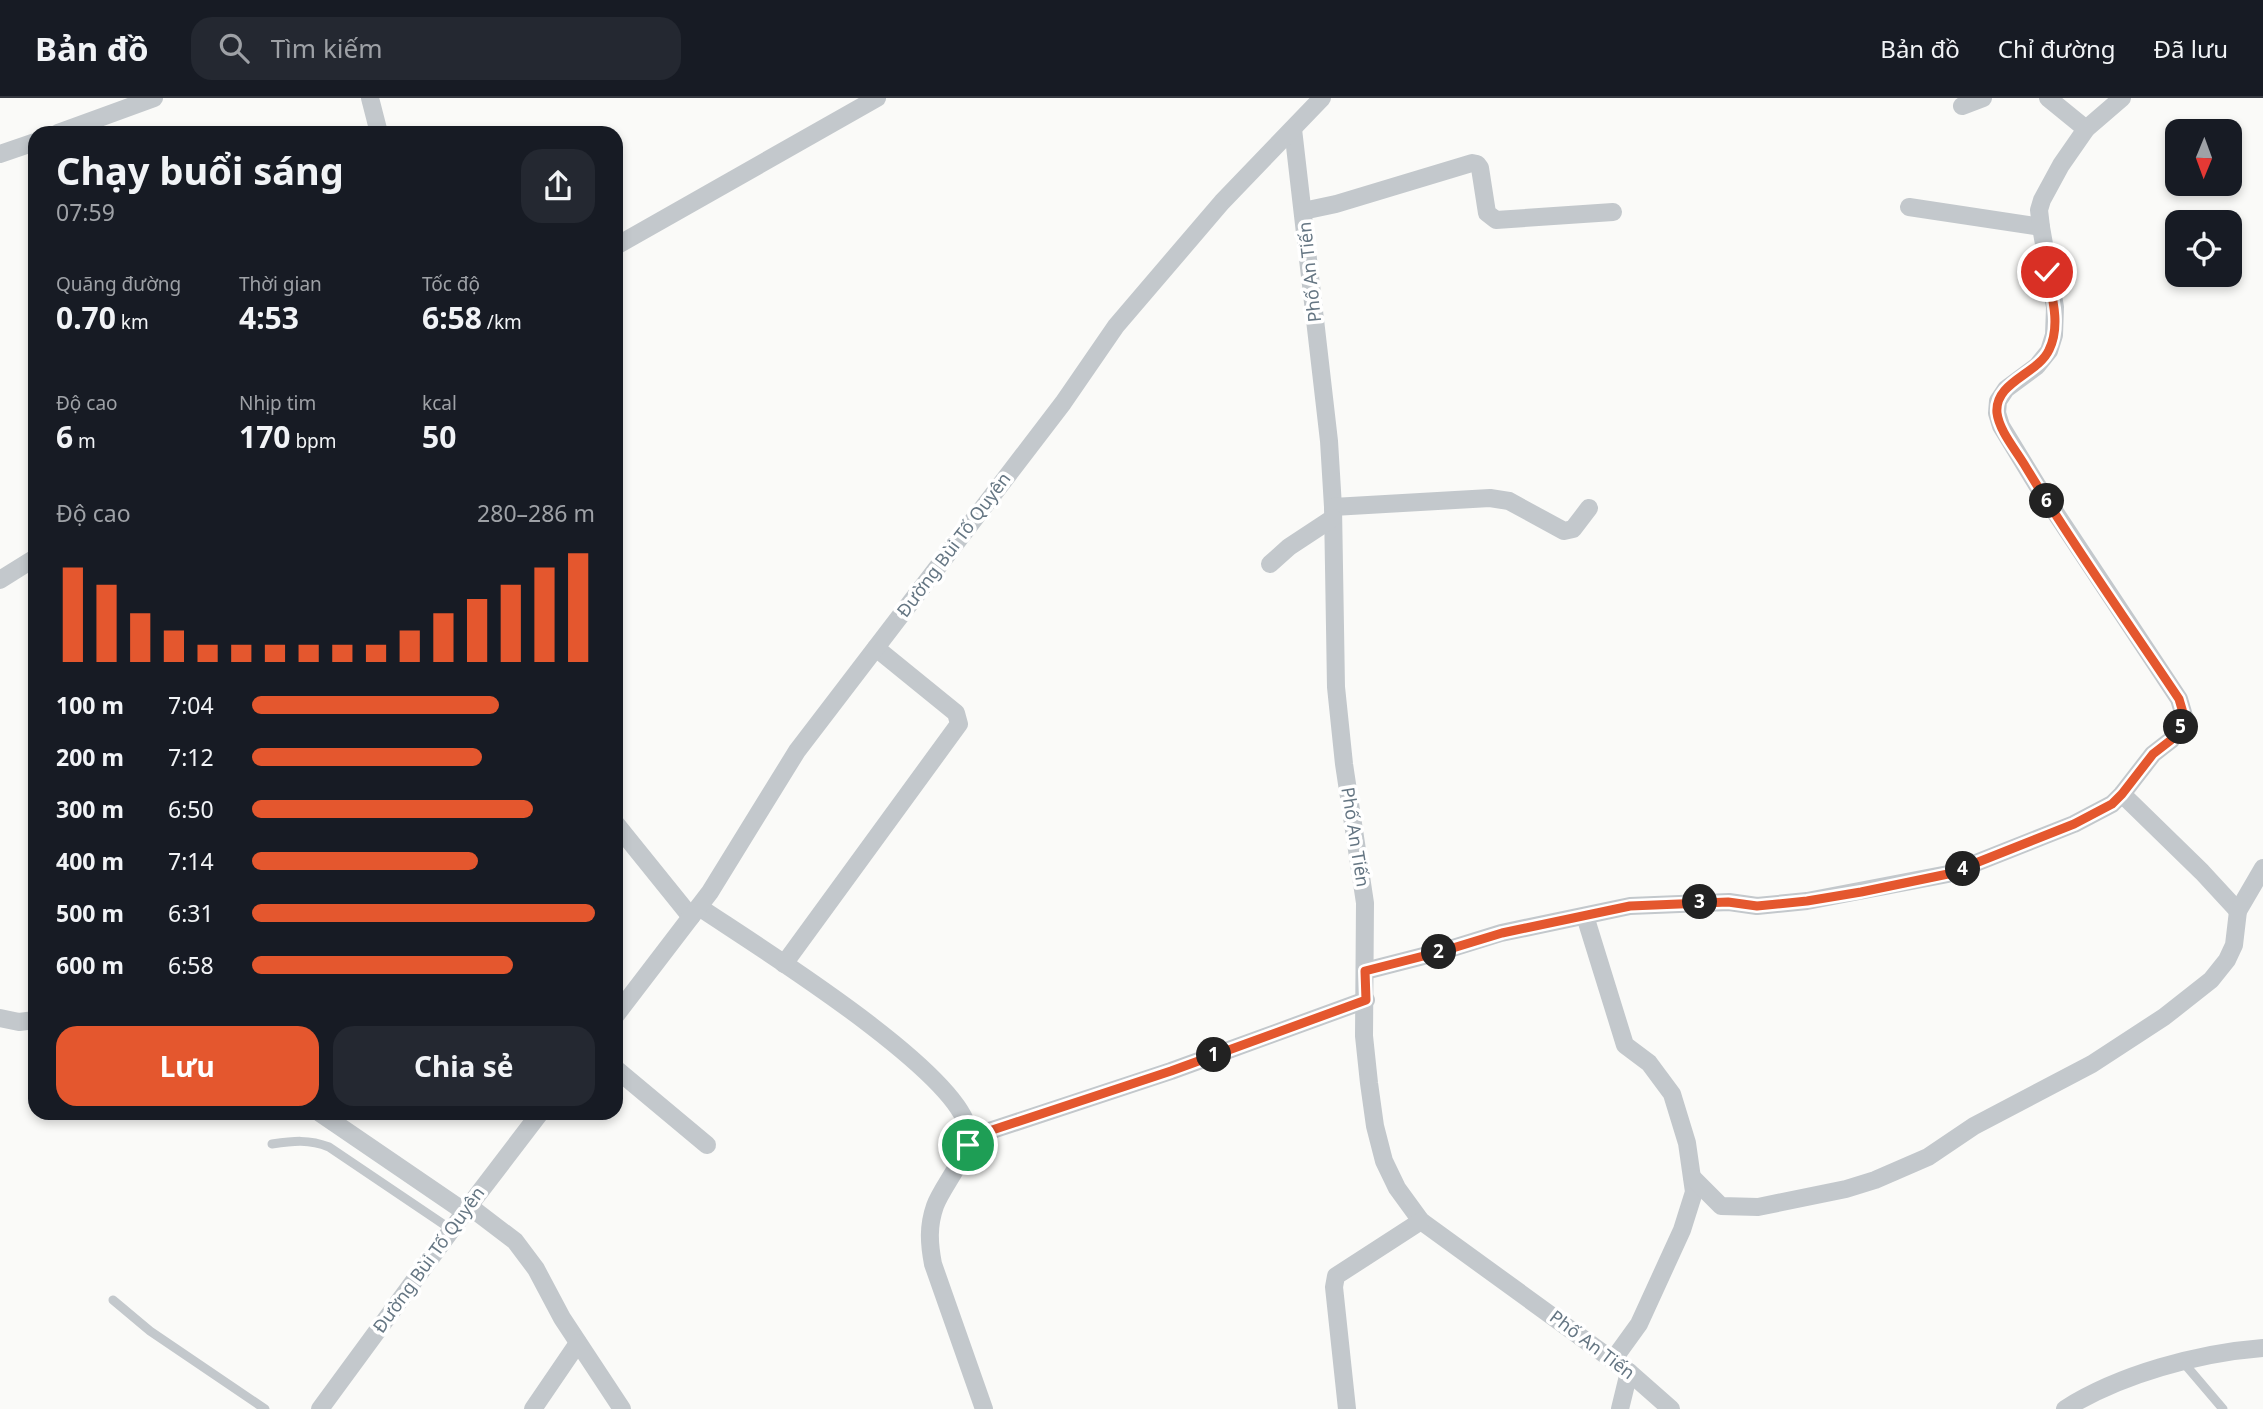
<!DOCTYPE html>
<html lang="vi">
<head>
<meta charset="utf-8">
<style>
  body { margin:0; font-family:"Noto Sans",sans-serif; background:#242831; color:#f1f3f6; height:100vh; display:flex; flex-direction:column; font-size:26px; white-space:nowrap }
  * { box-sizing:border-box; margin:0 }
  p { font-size:23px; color:#9ea1a6 }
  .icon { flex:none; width:38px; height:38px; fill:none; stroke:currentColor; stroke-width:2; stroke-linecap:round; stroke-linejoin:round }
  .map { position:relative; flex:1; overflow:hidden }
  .details { position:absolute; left:28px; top:28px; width:595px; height:994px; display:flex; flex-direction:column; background:#171b24; border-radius:21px; box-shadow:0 4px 10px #0003 }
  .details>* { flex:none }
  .needle { width:46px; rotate:181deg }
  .fabs { position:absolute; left:2165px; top:21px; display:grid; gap:14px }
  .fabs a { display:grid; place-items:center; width:77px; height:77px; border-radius:14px; background:#171b24; box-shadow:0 4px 10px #0003; font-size:35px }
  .pin { position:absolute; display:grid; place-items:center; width:60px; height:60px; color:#fff; margin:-30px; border:4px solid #fff; border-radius:50%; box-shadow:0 2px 7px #0007 }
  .km { position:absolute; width:35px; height:35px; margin:-18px; border-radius:50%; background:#222; color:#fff; font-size:19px; line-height:35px; text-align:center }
  .round { display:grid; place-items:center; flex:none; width:74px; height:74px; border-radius:21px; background:#242831 }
  .summary { display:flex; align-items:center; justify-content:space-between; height:119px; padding:0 28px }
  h1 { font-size:38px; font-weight:700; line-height:52px }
  .stats { display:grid; grid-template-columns:repeat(3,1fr); gap:10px; height:119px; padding:7px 28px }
  .stats div { display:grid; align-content:center }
  .stats b { font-size:30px; font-weight:700 }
  .stats small { font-size:19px; font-weight:400 }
  .stats p { font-size:19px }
  .chart { height:196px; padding:14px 28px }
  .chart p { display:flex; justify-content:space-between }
  .chart svg { width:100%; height:126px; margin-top:7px; stroke:#e4572e; stroke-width:6 }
  .action { display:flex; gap:14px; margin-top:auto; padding:14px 28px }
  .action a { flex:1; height:80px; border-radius:21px; background:#e4572e; color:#fff; font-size:28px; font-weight:700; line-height:80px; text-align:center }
  .action a+a { background:#242831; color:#f1f3f6 }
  ul { padding:0 28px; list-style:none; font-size:23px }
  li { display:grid; grid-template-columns:112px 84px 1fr; align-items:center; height:52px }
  li i { height:18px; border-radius:9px; background:#e4572e }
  header { display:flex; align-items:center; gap:42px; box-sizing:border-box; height:98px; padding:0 35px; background:#171b24; border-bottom:2px solid #363941 }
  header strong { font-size:33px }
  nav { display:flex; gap:38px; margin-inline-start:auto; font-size:24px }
  .search { width:490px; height:63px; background:#242831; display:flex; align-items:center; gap:18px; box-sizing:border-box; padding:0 24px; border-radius:21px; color:#9ea1a6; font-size:26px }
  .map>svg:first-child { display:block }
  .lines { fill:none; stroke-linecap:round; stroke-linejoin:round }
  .lane { stroke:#c3c8cc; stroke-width:9 }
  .street { stroke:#c3c8cc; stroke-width:18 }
  .route-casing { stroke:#fff; stroke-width:14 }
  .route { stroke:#e4572e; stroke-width:9 }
  .labels { text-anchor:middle; stroke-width:7; stroke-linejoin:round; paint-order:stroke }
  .street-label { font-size:18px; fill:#657683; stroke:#fff }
</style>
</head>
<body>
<header>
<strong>Bản đồ</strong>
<div class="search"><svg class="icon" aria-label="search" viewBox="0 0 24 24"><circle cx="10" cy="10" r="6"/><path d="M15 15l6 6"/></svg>Tìm kiếm</div>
<nav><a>Bản đồ</a><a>Chỉ đường</a><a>Đã lưu</a></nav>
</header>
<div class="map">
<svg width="2263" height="1311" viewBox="0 0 2263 1311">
  <rect width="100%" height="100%" fill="#fafaf8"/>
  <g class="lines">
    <g class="lane">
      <path d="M 272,1046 C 293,1043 309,1041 329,1049 L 452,1132"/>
      <path d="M 113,1202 L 150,1233 L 265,1311"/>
      <path d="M 2183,1264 L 2223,1311"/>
    </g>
    <g class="street">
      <path d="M 370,0 L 379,35"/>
      <path d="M 2048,0 L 2086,31"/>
      <path d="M 1962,8 L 1983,0"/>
      <path d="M 1293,31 L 1329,343 L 1333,409 L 1336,589 L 1344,666 L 1365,805 L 1364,938 L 1369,985 L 1375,1028 L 1384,1063 L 1397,1090 L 1421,1123 L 1629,1274 L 1671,1311"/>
      <path d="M 58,35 L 154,0"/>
      <path d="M 0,56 L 35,44"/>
      <path d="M 1909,109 L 2041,129"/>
      <path d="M 1303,113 L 1336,106 L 1472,65 L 1477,66 L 1480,70 L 1487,115 L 1496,122 L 1613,114"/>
      <path d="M 616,148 L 877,0"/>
      <path d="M 1333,409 L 1490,400 L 1509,403 L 1564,433 L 1573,431 L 1589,410"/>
      <path d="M 1270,466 L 1289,449 L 1333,420"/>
      <path d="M 0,482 L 35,460"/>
      <path d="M 2122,696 L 2202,774 L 2238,813"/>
      <path d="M 616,726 L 691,819"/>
      <path d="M 699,809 C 754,846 956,971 968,1031 C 973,1054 943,1086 935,1108 C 928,1128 929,1145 933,1166 L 984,1311"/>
      <path d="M 1585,818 L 1625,947 L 1649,965 L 1672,996 L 1687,1045 L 1694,1094 L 1682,1132 L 1639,1226 L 1613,1262"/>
      <path d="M 784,866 L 959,626 L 956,615 L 876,550"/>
      <path d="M 1365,873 L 1443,853 L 1501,835 L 1630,808 L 1729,804 L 1757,808 L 1807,803 L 1948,776 L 2074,726 L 2112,706 L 2122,696 L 2153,656 L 2171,642 L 2181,628 L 2184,618 L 2179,601 L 2037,387 L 2001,328 L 1997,315 L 1998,303 L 2006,291 L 2037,268 L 2049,253 L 2054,237 L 2055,209 L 2041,129 L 2039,112 L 2042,102 L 2061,67 L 2086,31 L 2122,0"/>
      <path d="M 616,917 L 710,794 L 797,653 L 1063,305 L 1116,228 L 1222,104 L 1322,0"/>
      <path d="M 0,920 L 19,924 L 35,922"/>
      <path d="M 616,971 L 707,1047"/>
      <path d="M 320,1015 L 465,1114"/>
      <path d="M 968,1040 L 1171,973 L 1366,902"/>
      <path d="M 1692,1079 L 1721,1108 L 1758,1109 L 1846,1091 L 1875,1082 L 1928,1059 L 1974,1028 L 2092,966 L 2164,919 L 2211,882 L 2227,862 L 2234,847 L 2238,813 L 2263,770"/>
      <path d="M 469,1108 L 515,1143 L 536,1171 L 562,1220 L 622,1311"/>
      <path d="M 320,1311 L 469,1108 L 540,1015"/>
      <path d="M 533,1311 L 578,1245"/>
      <path d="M 1347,1311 L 1334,1189 L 1336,1178 L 1421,1123"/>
      <path d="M 1620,1311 L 1629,1274"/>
      <path d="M 2065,1311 C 2120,1276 2199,1255 2263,1250"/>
    </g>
  </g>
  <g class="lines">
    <g class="route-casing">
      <path id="route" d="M 968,1047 L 968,1040 L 1171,973 L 1366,902 L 1365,873 L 1443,853 L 1502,835 L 1630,808 L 1728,804 L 1757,808 L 1807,803 L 1861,794 L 1948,776 L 2074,726 L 2112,706 L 2122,696 L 2153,656 L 2171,642 L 2181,628 L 2184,618 L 2179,601 C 2127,523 2072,446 2024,366 C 2015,351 1999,332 1997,315 C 1994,284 2038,276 2049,252 C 2061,228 2052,198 2047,174"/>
    </g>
    <use href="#route" class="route"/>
  </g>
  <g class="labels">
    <g class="street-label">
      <text transform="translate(1310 174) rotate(-96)" y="6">Phố An Tiến</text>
      <text transform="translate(954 447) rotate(-53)" y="6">Đường Bùi Tố Quyên</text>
      <text transform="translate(1355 739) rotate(81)" y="6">Phố An Tiến</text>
      <text transform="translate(429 1162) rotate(-54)" y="6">Đường Bùi Tố Quyên</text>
      <text transform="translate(1592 1247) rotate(37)" y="6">Phố An Tiến</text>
    </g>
  </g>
</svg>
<div class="fabs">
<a><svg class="needle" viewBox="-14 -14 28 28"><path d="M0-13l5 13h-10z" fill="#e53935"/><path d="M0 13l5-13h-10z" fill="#9ea1a6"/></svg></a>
<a><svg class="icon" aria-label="locate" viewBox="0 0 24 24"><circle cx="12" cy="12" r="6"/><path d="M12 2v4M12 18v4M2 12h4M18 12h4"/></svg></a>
</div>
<div class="pin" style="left:968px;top:1047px;background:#1e9e55"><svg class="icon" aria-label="arrive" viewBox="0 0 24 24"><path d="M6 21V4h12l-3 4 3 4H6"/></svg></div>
<div class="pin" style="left:2047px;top:174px;background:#d93025"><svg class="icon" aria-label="check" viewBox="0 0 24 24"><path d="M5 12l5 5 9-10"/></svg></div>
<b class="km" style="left:1214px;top:957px">1</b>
<b class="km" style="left:1439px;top:854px">2</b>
<b class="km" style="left:1700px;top:804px">3</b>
<b class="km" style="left:1963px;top:771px">4</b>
<b class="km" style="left:2181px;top:629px">5</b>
<b class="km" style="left:2047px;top:403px">6</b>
<section class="details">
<div class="summary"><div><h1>Chạy buổi sáng</h1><p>07:59</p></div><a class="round"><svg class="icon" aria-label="share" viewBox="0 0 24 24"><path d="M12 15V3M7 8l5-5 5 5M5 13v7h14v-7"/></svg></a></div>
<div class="stats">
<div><p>Quãng đường</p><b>0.70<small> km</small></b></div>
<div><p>Thời gian</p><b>4:53</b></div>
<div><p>Tốc độ</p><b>6:58<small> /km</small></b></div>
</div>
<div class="stats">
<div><p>Độ cao</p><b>6<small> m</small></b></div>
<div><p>Nhịp tim</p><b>170<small> bpm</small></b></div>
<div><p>kcal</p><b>50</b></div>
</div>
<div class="chart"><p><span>Độ cao</span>280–286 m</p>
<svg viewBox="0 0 160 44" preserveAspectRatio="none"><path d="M5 44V11M15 44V17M25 44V27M35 44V33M45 44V38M55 44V38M65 44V38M75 44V38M85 44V38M95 44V38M105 44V33M115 44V27M125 44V22M135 44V17M145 44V11M155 44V6"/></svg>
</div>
<ul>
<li><b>100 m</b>7:04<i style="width:72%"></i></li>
<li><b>200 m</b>7:12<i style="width:67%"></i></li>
<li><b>300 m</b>6:50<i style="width:82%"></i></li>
<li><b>400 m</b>7:14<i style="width:66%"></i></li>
<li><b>500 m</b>6:31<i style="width:100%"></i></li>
<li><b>600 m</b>6:58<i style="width:76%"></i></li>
</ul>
<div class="action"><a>Lưu</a><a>Chia sẻ</a></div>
</section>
</div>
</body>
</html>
